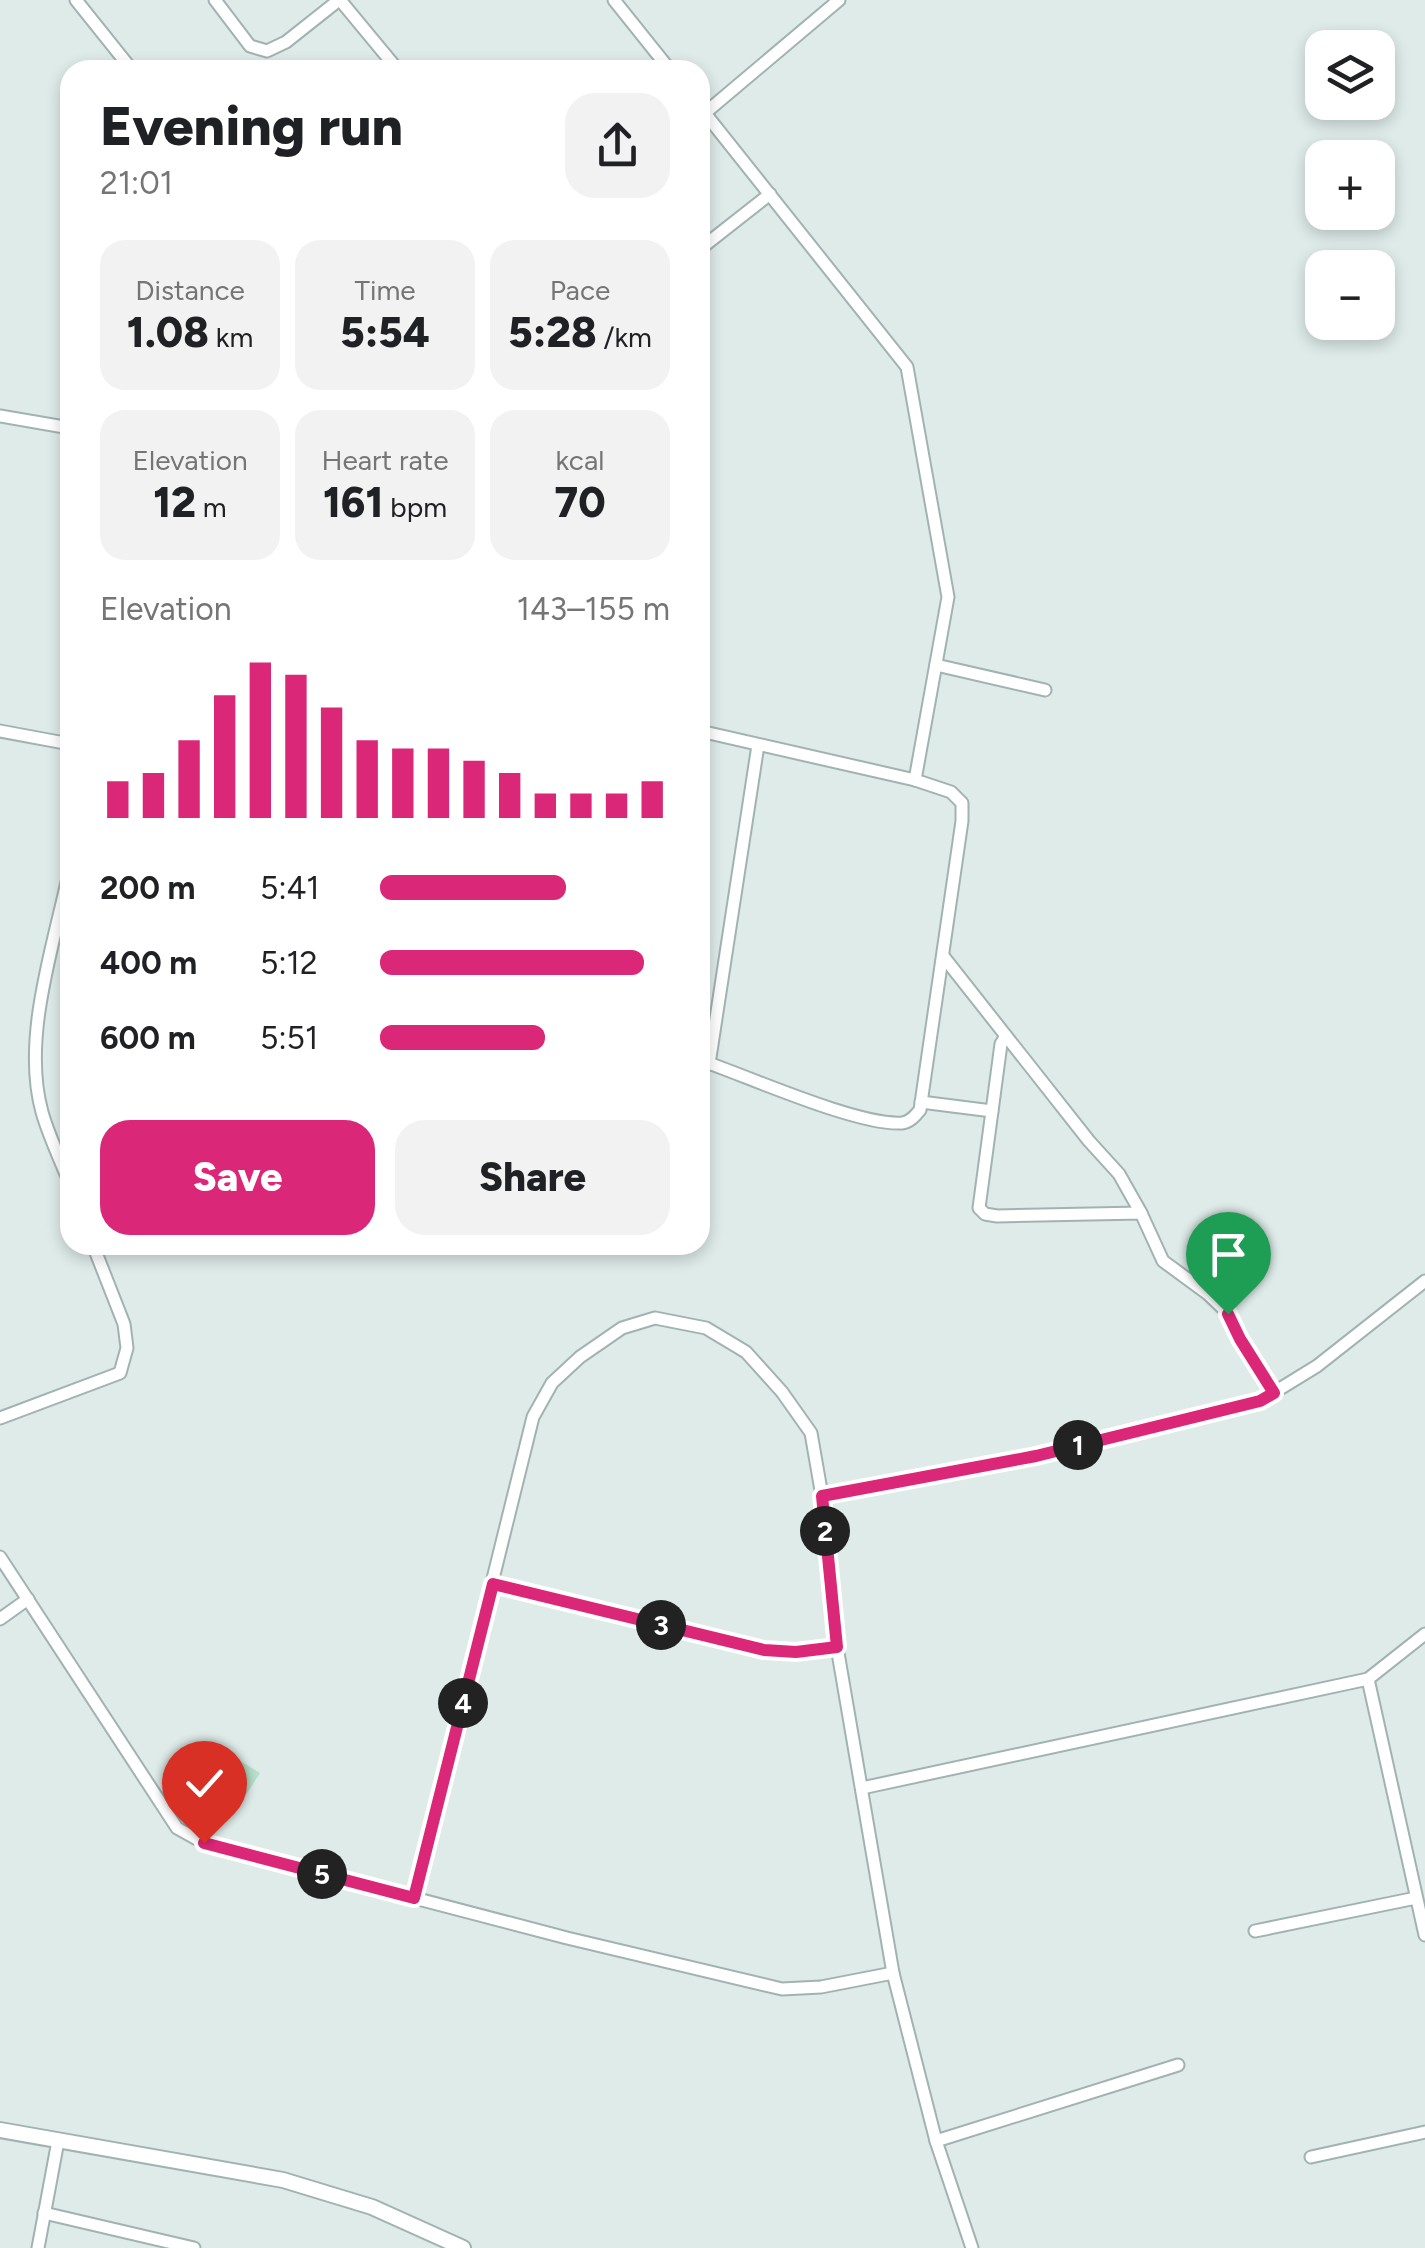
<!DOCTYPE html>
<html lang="en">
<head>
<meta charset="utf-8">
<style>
  body { margin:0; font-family:Figtree,sans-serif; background:#f2f2f2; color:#202124; height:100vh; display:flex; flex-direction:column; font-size:38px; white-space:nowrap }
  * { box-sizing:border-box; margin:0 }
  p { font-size:32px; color:#757577 }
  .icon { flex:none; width:55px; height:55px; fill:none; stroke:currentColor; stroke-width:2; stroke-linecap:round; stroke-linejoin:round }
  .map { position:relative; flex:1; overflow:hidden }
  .sheet { position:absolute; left:60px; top:60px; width:650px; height:1195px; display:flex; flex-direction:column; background:#fff; border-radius:30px; box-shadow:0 5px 15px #0003 }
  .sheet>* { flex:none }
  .controls { position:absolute; left:1305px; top:30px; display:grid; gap:20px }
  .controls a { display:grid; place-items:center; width:90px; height:90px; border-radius:20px; background:#fff; box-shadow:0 5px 15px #0003; font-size:50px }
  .pin { position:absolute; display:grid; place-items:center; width:85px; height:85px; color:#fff; margin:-102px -42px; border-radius:50% 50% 50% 0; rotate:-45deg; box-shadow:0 0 10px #0007 }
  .pin .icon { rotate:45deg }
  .km { position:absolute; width:50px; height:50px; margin:-25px; border-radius:50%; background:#222; color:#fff; font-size:28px; line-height:50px; text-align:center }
  .round { display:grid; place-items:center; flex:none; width:105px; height:105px; border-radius:30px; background:#f2f2f2 }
  .head { display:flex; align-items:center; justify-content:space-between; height:170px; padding:0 40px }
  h1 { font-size:55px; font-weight:800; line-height:75px }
  .figures { display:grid; grid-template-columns:repeat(3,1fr); gap:15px; height:170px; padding:10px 40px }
  .figures div { display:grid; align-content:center; border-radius:25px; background:#f2f2f2; text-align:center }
  .figures b { font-size:42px; font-weight:800 }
  .figures small { font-size:28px; font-weight:400 }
  .figures p { font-size:28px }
  .chart { height:280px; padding:20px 40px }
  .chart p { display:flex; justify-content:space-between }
  .chart svg { width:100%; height:180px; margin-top:10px; stroke:#db2777; stroke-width:6 }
  .cta { display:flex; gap:20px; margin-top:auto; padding:20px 40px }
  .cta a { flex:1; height:115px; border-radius:30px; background:#db2777; color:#fff; font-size:40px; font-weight:800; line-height:115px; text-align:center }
  .cta a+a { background:#f2f2f2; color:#202124 }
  ul { padding:0 40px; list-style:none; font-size:32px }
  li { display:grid; grid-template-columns:160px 120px 1fr; align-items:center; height:75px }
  li i { height:25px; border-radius:12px; background:#db2777 }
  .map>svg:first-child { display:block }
  .green { fill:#b4dfc8 }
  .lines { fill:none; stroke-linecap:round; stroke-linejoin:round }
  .minor-casing { stroke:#a1b3b1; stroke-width:15 }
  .tertiary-casing { stroke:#a1b3b1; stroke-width:18 }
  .minor { stroke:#fff; stroke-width:11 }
  .tertiary { stroke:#fff; stroke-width:14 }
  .route-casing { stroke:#fff; stroke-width:20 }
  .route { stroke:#db2777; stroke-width:12 }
</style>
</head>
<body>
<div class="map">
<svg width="1425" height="2248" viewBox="0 0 1425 2248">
  <rect width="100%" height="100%" fill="#deebe8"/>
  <path class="green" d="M 219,1748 L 260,1773 L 245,1796 L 205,1771 Z"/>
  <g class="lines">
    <g class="minor-casing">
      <g id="minor">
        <path d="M 76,0 L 132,70"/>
        <path d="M 215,0 L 250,46 L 267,51 L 286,42 L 339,0"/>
        <path d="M 340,0 L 398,70"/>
        <path d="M 614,0 L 670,70"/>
        <path d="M 700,107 L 907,367 L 948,597 L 915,780"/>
        <path d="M 705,113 L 839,0"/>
        <path d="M 700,249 L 770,194"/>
        <path d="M 0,416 L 70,428"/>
        <path d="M 936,665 L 1045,690"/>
        <path d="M 0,731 L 70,744"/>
        <path d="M 700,731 L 915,780 L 951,792 L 962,803 L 962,821 L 920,1110 C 915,1116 910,1122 902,1123 C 858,1126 747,1076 700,1060"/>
        <path d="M 70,868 C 55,942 21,1037 42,1112 C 49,1137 61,1161 70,1184"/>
        <path d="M 943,956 L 1089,1141 L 1119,1174 L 1141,1213"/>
        <path d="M 1006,1036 L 1001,1044 L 979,1208 L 985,1214 L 997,1216 L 1141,1213 L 1163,1261 L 1208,1294 L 1229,1314 L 1240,1339 L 1274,1393"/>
        <path d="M 709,1064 L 758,745"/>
        <path d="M 921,1102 L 992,1111"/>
        <path d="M 0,1418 L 120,1373 L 127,1348 L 124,1324 L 93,1245"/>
        <path d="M 822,1496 L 1037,1455 L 1260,1401 L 1317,1366 L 1425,1281"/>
        <path d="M 0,1557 L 177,1828 L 204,1843 L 567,1938 L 782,1989 L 821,1987 L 893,1973"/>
        <path d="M 493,1583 L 765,1650 L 796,1653 L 837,1647"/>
        <path d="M 0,1619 L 28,1599"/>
        <path d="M 1368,1679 L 1425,1935"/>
        <path d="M 862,1788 L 1368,1679 L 1425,1634"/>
        <path d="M 414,1898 L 533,1417 L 552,1383 L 580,1357 L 622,1328 L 655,1318 L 706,1328 L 746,1352 L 782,1392 L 811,1433 L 822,1496 L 837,1647 L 893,1973 L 936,2141 L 972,2248"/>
        <path d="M 1255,1931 L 1416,1898"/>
        <path d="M 936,2141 L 1178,2065"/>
        <path d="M 1311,2157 L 1425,2132"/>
        <path d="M 44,2213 L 194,2248"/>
        <path d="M 38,2248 L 58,2141"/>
      </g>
    </g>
    <g class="tertiary-casing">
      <path id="tertiary" d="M 0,2130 L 283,2180 L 372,2207 L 463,2248"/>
    </g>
    <use href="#minor" class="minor"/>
    <use href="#tertiary" class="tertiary"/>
  </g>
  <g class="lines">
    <g class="route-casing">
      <path id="route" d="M 204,1843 L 414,1898 L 493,1584 L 764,1650 L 796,1652 L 837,1647 L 822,1496 L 1036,1456 L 1260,1401 L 1274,1393 L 1240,1339 L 1228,1314"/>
    </g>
    <use href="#route" class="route"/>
  </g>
</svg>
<div class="controls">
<a><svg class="icon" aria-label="layers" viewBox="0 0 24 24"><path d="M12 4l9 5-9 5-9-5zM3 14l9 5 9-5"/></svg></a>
<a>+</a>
<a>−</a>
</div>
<div class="pin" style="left:1228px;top:1314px;background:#1e9e55"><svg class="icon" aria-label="arrive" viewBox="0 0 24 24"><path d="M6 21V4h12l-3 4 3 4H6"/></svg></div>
<div class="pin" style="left:204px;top:1843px;background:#d93025"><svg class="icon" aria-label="check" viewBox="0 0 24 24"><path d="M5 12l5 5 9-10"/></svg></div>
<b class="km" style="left:1078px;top:1445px">1</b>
<b class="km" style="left:825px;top:1531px">2</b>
<b class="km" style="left:661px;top:1625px">3</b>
<b class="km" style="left:463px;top:1703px">4</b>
<b class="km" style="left:322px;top:1874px">5</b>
<section class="sheet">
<div class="head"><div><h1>Evening run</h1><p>21:01</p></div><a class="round"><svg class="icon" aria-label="share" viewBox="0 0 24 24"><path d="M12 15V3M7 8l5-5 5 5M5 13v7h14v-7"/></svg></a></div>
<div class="figures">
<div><p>Distance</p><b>1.08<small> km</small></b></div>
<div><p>Time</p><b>5:54</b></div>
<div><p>Pace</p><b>5:28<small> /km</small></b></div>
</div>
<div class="figures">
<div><p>Elevation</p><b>12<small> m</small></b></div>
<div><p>Heart rate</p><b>161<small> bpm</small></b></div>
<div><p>kcal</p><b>70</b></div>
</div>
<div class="chart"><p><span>Elevation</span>143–155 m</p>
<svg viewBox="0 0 160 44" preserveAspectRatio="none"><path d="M5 44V35M15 44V33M25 44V25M35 44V14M45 44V6M55 44V9M65 44V17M75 44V25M85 44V27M95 44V27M105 44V30M115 44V33M125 44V38M135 44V38M145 44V38M155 44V35"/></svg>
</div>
<ul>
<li><b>200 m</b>5:41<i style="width:64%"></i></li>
<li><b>400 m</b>5:12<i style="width:91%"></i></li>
<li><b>600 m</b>5:51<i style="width:57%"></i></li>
</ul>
<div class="cta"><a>Save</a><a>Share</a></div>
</section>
</div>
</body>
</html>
